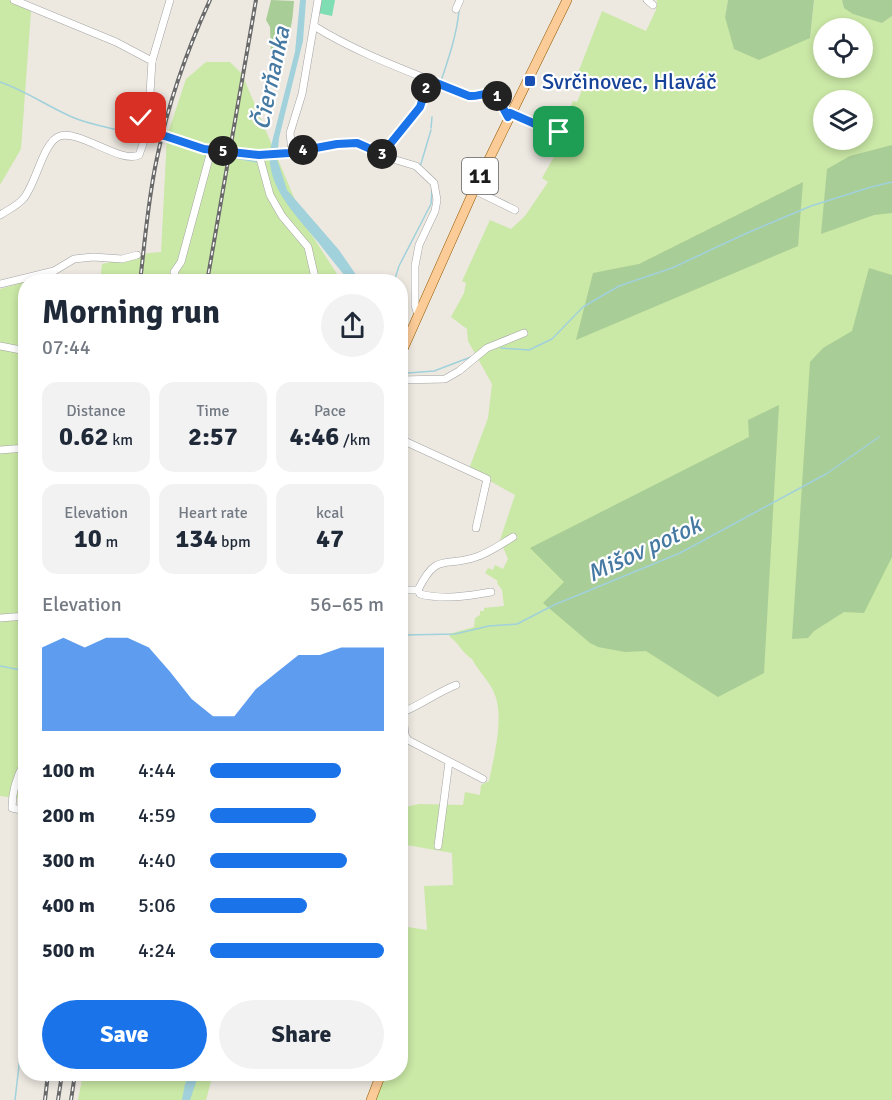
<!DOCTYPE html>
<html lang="en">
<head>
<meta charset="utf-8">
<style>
  body { margin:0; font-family:Signika,sans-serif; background:#f2f2f3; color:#1f2937; height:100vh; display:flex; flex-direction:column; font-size:22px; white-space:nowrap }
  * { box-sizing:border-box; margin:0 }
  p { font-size:20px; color:#747a83 }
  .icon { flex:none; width:33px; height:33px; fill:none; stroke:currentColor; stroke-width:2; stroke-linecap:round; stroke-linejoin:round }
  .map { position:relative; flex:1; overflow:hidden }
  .side { position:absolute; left:18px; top:274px; width:390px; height:807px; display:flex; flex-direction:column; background:#fff; border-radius:24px; box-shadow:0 3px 9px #0003 }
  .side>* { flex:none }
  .buttons { position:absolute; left:813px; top:18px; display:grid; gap:12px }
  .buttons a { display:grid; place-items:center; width:60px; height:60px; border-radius:50%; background:#fff; box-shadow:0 3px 9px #0003; font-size:30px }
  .pin { position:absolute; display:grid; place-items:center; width:51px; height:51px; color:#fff; margin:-26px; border-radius:12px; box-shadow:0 3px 9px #0006 }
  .km { position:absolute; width:30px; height:30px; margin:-15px; border-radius:50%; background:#222; color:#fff; font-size:16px; line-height:30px; text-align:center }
  .round { display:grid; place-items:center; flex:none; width:63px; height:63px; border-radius:32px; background:#f2f2f3 }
  .head { display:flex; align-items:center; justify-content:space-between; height:102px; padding:0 24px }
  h1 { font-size:33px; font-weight:800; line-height:45px }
  .figures { display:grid; grid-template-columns:repeat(3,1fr); gap:9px; height:102px; padding:6px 24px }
  .figures div { display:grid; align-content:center; border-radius:15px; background:#f2f2f3; text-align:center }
  .figures b { font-size:26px; font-weight:800 }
  .figures small { font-size:16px; font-weight:400 }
  .figures p { font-size:16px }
  .chart { height:168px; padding:12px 24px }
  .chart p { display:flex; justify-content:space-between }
  .chart svg { width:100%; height:108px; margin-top:6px; fill:#1a73e8; opacity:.7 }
  .button { display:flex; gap:12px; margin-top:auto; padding:12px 24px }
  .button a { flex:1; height:69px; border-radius:36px; background:#1a73e8; color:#fff; font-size:24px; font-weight:800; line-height:69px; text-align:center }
  .button a+a { background:#f2f2f3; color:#1f2937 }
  ul { padding:0 24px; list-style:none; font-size:20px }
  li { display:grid; grid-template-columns:96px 72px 1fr; align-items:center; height:45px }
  li i { height:15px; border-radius:8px; background:#1a73e8 }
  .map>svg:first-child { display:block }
  .grass { fill:#cae8a6; fill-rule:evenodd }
  .forest { fill:#a9cd96 }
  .pitch { fill:#7eddb3 }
  .water { fill:#a1d1db }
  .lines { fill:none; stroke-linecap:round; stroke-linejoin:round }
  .stream { stroke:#a1d1db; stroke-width:1.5 }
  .minor-casing { stroke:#a3a3a3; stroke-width:8 }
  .major-casing { stroke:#935a00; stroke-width:10 }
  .minor { stroke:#fff; stroke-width:7 }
  .major { stroke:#fbcb98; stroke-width:9 }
  .rail-casing { stroke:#6a6a6a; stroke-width:4 }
  .rail { stroke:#fff; stroke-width:1.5; stroke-dasharray:4.5; stroke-linecap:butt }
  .route-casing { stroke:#fff; stroke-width:12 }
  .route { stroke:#1a73e8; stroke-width:8 }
  .transit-dot { fill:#1a4fb4; stroke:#fff; stroke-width:2 }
  .labels { text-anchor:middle; stroke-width:4.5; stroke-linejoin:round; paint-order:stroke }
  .shield { fill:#fff; stroke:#606060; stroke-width:1.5 }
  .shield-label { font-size:21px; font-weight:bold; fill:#1c1c1c }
  .transit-label { font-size:22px; fill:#164399; stroke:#fff; text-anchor:start }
  .water-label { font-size:24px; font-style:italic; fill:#467aa2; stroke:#fff }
</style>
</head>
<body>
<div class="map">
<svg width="892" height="1100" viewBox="0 0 892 1100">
  <rect width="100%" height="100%" fill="#ede9e1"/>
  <g class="grass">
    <path d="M 0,0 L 11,0 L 31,11 L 21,149 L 0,185 Z"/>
    <path d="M 657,0 L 728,0 L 725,17 L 810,38 L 814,0 L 842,0 L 844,8 L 882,23 L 892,16 L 892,1100 L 368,1100 L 377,1074 L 400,1074 L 401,926 L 427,930 L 424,886 L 453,885 L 452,853 L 401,844 L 401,825 L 405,807 L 419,804 L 463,805 L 465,792 L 480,795 L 481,785 L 489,781 C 494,757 504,718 495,695 C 491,683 478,671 472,659 C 463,654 459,643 450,637 L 449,634 L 474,627 L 475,618 L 480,615 L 480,611 L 484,611 L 484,608 L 504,606 L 502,590 L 497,583 L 498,581 L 485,573 L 488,568 L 493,570 L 495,565 L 503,569 L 508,559 L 500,540 L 515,495 L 469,469 L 488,418 L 492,384 L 468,341 L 467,329 L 451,317 L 464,293 L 466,283 L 462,281 L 490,220 L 511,229 L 525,216 L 548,182 L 542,178 L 564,139 L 561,130 L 573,101 L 577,102 L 583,88 L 574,83 L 602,11 L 646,31 L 656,10 ZM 824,28 L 862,28 L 862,68 L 824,68 ZM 824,100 L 862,100 L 862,140 L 824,140 Z"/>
    <path d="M 206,62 L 230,62 L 242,74 L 306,226 L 339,277 L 339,282 L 100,282 L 102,264 L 149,253 L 161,252 L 167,136 L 186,79 Z"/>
    <path d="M 56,273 L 56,282 L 26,282 L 25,799 L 0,796 L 0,289 Z"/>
    <path d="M 83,1074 L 213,1074 L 206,1100 L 78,1100 Z"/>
  </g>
  <g class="forest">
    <path d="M 271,0 L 294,1 C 292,24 292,41 271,55 L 270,27 L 266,20 Z"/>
    <path d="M 728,0 L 814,0 L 810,38 L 759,60 L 734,49 L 725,17 Z"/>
    <path d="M 842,0 L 892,0 L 892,16 L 882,23 L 853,14 L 844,8 Z"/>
    <path d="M 892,145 L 892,213 L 874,215 L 821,234 L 827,169 L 850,156 Z"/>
    <path d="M 803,182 L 798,246 L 576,340 L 593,273 L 639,264 Z"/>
    <path d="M 869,268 L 892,275 L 892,557 L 864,613 L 844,612 L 814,631 L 808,638 L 792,639 L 810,362 L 823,348 L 852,331 Z"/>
    <path d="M 779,405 L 764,673 L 718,697 L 646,651 L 625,652 L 598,647 L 590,643 L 543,603 L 564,582 L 530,548 L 749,437 L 748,420 Z"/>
  </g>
  <path class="pitch" d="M 320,0 L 335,0 L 332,16 L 318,13 Z"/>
  <g class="water">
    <path d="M 300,0 L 306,0 L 303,41 L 279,138 L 277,159 L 287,190 L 339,250 L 361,282 L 350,282 C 339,269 328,255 318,242 C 296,215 266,187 270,150 L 295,52 Z"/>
    <path d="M 190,1074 L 199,1074 L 190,1100 L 182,1100 L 185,1084 Z"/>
  </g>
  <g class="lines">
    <g class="stream">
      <path d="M 441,81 C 449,57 457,34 459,10"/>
      <path d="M 0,82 C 26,91 47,106 72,117 C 92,126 118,128 140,137"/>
      <path d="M 431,128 L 432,117"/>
      <path d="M 195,149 L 206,154"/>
      <path d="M 213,155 L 225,156"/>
      <path d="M 231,157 L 257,162"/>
      <path d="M 420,167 L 431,130"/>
      <path d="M 394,282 L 399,266 L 431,204 L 432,190"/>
      <path d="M 501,348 L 529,350 L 552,339 L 583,307 L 619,286 L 672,268 L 747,233 L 811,206 L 871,187 L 892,182"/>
      <path d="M 408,373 L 434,371 L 471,357"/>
      <path d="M 404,635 L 455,634 L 489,626 L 517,624 L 554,605 L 680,553 L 826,474 L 879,437"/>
      <path d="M 0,666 L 26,671"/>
      <path d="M 15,1100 L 26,1004"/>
    </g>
    <g class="minor-casing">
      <g id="minor">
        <path d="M 14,0 L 116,42 L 152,61"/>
        <path d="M 647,0 L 653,5"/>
        <path d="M 456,9 L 460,0"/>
        <path d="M 314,26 C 362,56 417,74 469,96 C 479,98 486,91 496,95 L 508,117"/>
        <path d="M 510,113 L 549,130 L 559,132"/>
        <path d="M 142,132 L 165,136 L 204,149 L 259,155 L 292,152 L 337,144 L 357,143 L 396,160 L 416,166 L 434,183 L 437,200 L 435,211 L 419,245 L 415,266 L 415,305 L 418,315"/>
        <path d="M 292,152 L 290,133 L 302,94 L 318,0"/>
        <path d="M 382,154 L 420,107 L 429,80"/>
        <path d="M 259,155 L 270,195 L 282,216 L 308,247 L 316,282"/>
        <path d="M 474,190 L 515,210"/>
        <path d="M 0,215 C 8,210 17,206 23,199 C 36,185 43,141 60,136 C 80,130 121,164 139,155 L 143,144 L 141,118 L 150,93 L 152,61 L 170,0"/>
        <path d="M 178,282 L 174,272 L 181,262 L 211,151"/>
        <path d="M 0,284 L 54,271 L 74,259 L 93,257 L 122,259 L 137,255"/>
        <path d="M 0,346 L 26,351"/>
        <path d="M 400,380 L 445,379 L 459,371 L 487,348 L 524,333"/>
        <path d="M 400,439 L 487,479 L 476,528"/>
        <path d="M 0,450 L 26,448"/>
        <path d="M 418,590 L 420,594 C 443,600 468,596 491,592"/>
        <path d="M 400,592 L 405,590 L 418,590 C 437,551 445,568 476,557 C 489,553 501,544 513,537"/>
        <path d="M 0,618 L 26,616"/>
        <path d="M 400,687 L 405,735 L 408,740 L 483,779"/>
        <path d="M 403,712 C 422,704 438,692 456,685"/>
        <path d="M 26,760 C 17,775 12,790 12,808 L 26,811"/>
        <path d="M 438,846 L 449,762"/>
      </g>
    </g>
    <g class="major-casing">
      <g id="major">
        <path d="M 400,356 L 474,190 L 567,0"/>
        <path d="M 371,1100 L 381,1074"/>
      </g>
    </g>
    <use href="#minor" class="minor"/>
    <use href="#major" class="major"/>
    <g class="rail-casing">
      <g id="rail">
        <path d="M 140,282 C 145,241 148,199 157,158 C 168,104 187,50 210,0"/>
        <path d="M 207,282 L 256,0"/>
        <path d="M 45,1100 L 48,1074"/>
        <path d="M 58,1100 L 62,1074"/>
        <path d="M 71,1100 L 75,1074"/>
      </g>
    </g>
    <use href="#rail" class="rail"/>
  </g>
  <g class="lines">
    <g class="route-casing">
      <path id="route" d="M 141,118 L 142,132 L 165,136 L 204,149 L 259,155 L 289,153 L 337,144 L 357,143 L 382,154 L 420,107 L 429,80 L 469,96 C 479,97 486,91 496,95 L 508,117 L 510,113 L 549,130 L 559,132"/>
    </g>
    <use href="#route" class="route"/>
  </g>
  <rect class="transit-dot" x="524" y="75" width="12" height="12" rx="3"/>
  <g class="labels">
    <rect class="shield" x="462" y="158" width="36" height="36" rx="4.5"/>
    <g class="shield-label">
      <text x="480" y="183">11</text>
    </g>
    <g class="transit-label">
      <text x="542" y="89">Svrčinovec, Hlaváč</text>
    </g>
    <g class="water-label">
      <text transform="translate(271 78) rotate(-78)" y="8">Čierňanka</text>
      <text transform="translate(644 549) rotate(-25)" y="8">Mišov potok</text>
    </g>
  </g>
</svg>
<div class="buttons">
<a><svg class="icon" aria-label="locate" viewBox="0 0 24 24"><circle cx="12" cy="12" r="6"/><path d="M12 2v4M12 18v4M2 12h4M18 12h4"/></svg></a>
<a><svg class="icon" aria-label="layers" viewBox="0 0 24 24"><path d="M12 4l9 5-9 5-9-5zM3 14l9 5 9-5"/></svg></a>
</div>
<div class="pin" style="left:559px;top:132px;background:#1e9e55"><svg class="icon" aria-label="arrive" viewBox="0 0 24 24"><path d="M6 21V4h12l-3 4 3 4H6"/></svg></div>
<div class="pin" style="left:141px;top:118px;background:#d93025"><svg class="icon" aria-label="check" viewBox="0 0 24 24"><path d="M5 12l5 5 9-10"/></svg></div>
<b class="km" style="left:497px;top:96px">1</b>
<b class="km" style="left:426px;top:88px">2</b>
<b class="km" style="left:382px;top:154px">3</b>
<b class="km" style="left:303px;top:150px">4</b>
<b class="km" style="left:223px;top:151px">5</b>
<section class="side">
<div class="head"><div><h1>Morning run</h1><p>07:44</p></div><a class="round"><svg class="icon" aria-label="share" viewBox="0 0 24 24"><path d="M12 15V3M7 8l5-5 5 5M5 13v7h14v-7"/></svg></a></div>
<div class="figures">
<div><p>Distance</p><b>0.62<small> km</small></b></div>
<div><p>Time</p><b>2:57</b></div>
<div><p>Pace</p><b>4:46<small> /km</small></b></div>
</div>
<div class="figures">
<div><p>Elevation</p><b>10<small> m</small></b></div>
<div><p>Heart rate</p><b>134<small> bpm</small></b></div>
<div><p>kcal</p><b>47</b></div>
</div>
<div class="chart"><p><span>Elevation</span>56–65 m</p>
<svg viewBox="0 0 160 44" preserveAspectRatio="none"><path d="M0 44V10L10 6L20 10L30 6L40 6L50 10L60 20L70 31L80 38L90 38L100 27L110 20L120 13L130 13L140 10L150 10L160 10V44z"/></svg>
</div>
<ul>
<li><b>100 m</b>4:44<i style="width:75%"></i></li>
<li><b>200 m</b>4:59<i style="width:61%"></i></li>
<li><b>300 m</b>4:40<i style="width:79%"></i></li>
<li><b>400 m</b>5:06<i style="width:56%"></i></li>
<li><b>500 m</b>4:24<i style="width:100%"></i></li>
</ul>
<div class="button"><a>Save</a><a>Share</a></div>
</section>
</div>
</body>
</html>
